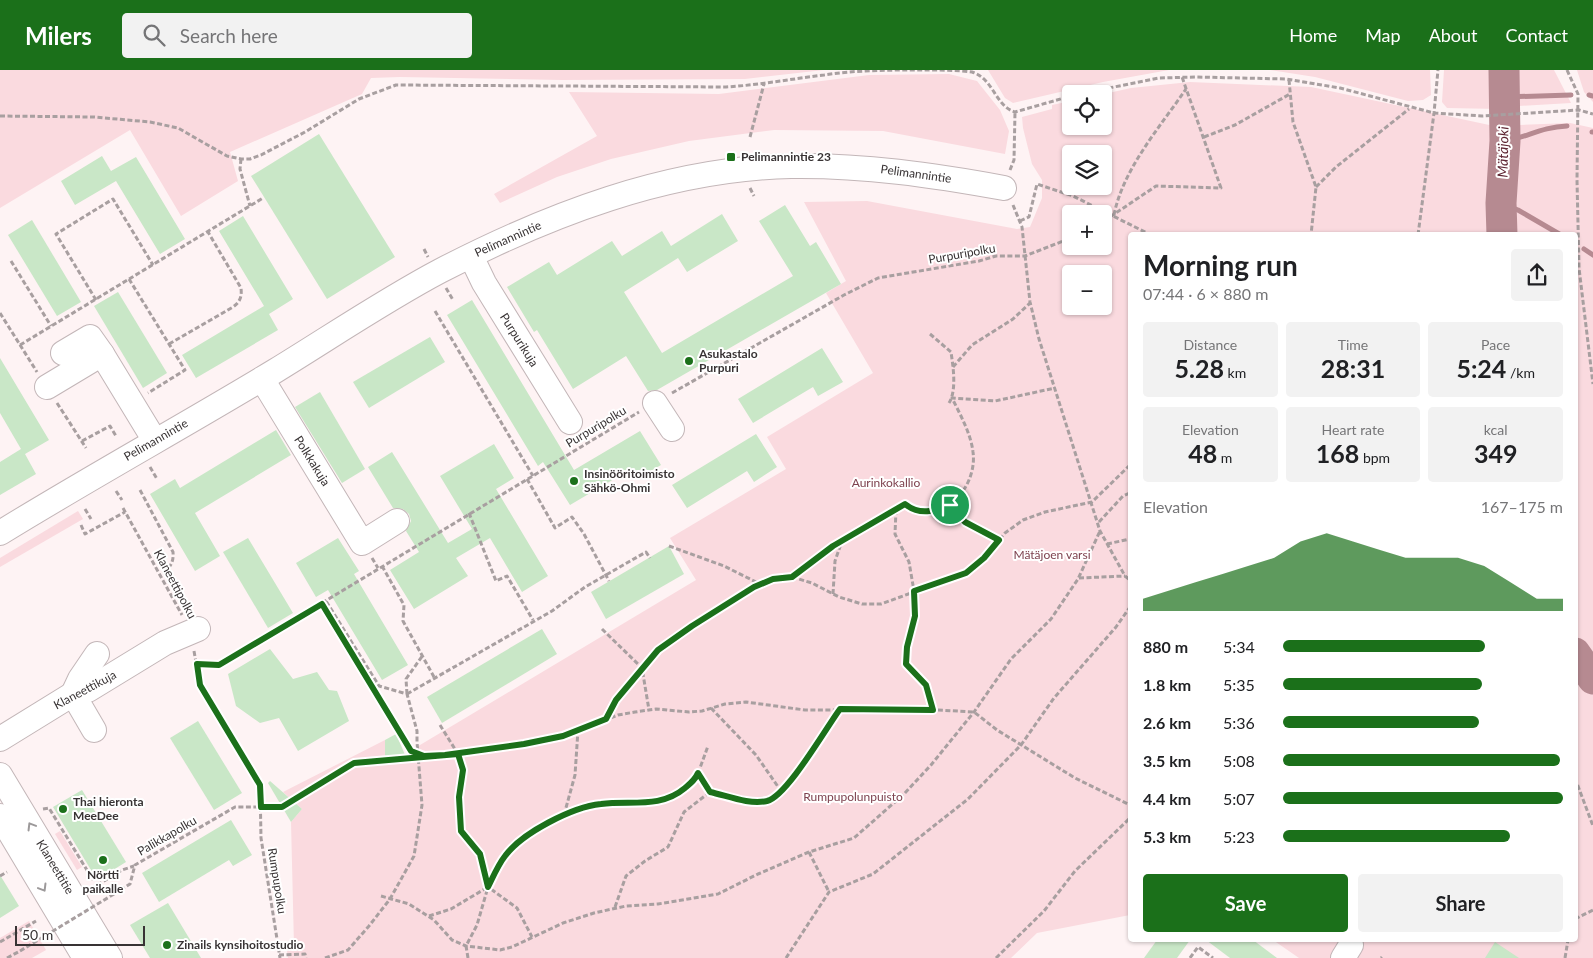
<!DOCTYPE html>
<html lang="en">
<head>
<meta charset="utf-8">
<style>
  body { margin:0; font-family:Lato,sans-serif; background:#f2f2f2; color:#202124; height:100vh; display:flex; flex-direction:column; font-size:19px; white-space:nowrap }
  * { box-sizing:border-box; margin:0 }
  p { font-size:16px; color:#757577 }
  .icon { flex:none; width:28px; height:28px; fill:none; stroke:currentColor; stroke-width:2; stroke-linecap:round; stroke-linejoin:round }
  .map { position:relative; flex:1; overflow:hidden }
  .sheet { position:absolute; left:1128px; top:162px; width:450px; height:710px; display:flex; flex-direction:column; background:#fff; border-radius:5px; box-shadow:0 1px 4px #0004 }
  .sheet>* { flex:none }
  .buttons { position:absolute; left:1062px; top:15px; display:grid; gap:10px }
  .buttons a { display:grid; place-items:center; width:50px; height:50px; border-radius:5px; background:#fff; box-shadow:0 1px 4px #0004; font-size:25px }
  .scale { position:absolute; left:15px; bottom:12px; width:130px; box-sizing:border-box; padding-left:5px; border:2px solid #383334; border-top:0; font-size:14px; line-height:18px; white-space:nowrap; color:#383334; -webkit-text-stroke:4px #fff; paint-order:stroke }
  .pin { position:absolute; display:grid; place-items:center; width:42px; height:42px; color:#fff; margin:-21px; border:2px solid #fff; border-radius:50%; box-shadow:0 1px 5px #0007 }
  .round { display:grid; place-items:center; flex:none; width:52px; height:52px; border-radius:5px; background:#f2f2f2 }
  .headline { display:flex; align-items:center; justify-content:space-between; height:85px; padding:0 15px }
  h1 { font-size:28px; font-weight:700; line-height:38px }
  .metrics { display:grid; grid-template-columns:repeat(3,1fr); gap:8px; height:85px; padding:5px 15px }
  .metrics div { display:grid; align-content:center; border-radius:5px; background:#f2f2f2; text-align:center }
  .metrics b { font-size:25px; font-weight:700 }
  .metrics small { font-size:14px; font-weight:400 }
  .metrics p { font-size:14px }
  .chart { height:140px; padding:10px 15px }
  .chart p { display:flex; justify-content:space-between }
  .chart svg { width:100%; height:90px; margin-top:5px; fill:#1b701a; opacity:.7 }
  .cta { display:flex; gap:10px; margin-top:auto; padding:10px 15px }
  .cta a { flex:1; height:58px; border-radius:5px; background:#1b701a; color:#fff; font-size:20px; font-weight:700; line-height:58px; text-align:center }
  .cta a+a { background:#f2f2f2; color:#202124 }
  ul { padding:0 15px; list-style:none; font-size:16px }
  li { display:grid; grid-template-columns:80px 60px 1fr; align-items:center; height:38px }
  li i { height:12px; border-radius:6px; background:#1b701a }
  header { display:flex; align-items:center; gap:30px; box-sizing:border-box; height:70px; padding:0 25px; background:#1b701a; color:#fff }
  header strong { font-size:24px }
  nav { display:flex; gap:28px; margin-inline-start:auto; font-size:18px }
  .search { width:350px; height:45px; background:#f2f2f2; display:flex; align-items:center; gap:12px; box-sizing:border-box; padding:0 18px; border-radius:5px; color:#757577; font-size:19px }
  .map>svg:first-child { display:block }
  .green { fill:#fadadf; fill-rule:evenodd }
  .lines { fill:none; stroke-linecap:round; stroke-linejoin:round }
  .stream { stroke:#b68a91; stroke-width:5 }
  .river { stroke:#b68a91; stroke-width:31 }
  .building { fill:#c9e7c7 }
  .minor-casing { stroke:#c3b6b8; stroke-width:26 }
  .path { stroke:#a89fa0; stroke-width:3; stroke-dasharray:5 2.5; stroke-linecap:butt }
  .minor { stroke:#fff; stroke-width:24 }
  .path-bridge { stroke:#a89fa0; stroke-width:3; stroke-dasharray:5 2.5; stroke-linecap:butt }
  .oneway { stroke:#9c999a }
  .route-casing { stroke:#fff; stroke-width:10 }
  .route { stroke:#1b701a; stroke-width:6 }
  .poi-dot { fill:#1b701a; stroke:#fff; stroke-width:2 }
  .labels { text-anchor:middle; stroke-width:4; stroke-linejoin:round; paint-order:stroke }
  .poi-label { font-size:12px; font-weight:bold; fill:#383334; stroke:#fff; text-anchor:start }
  .street-label { font-size:12px; fill:#383334; stroke:#fff }
  .park-label { font-size:12px; fill:#7e424f; stroke:#fff }
  .water-label { font-size:14px; font-style:italic; fill:#5e2633; stroke:#fff }
</style>
</head>
<body>
<header>
<strong>Milers</strong>
<div class="search"><svg class="icon" aria-label="search" viewBox="0 0 24 24"><circle cx="10" cy="10" r="6"/><path d="M15 15l6 6"/></svg>Search here</div>
<nav><a>Home</a><a>Map</a><a>About</a><a>Contact</a></nav>
</header>
<div class="map">
<svg width="1593" height="888" viewBox="0 0 1593 888">
  <rect width="100%" height="100%" fill="#fef3f4"/>
  <g class="green">
    <path d="M 0,0 L 824,0 L 745,9 L 562,10 L 400,7 L 371,8 L 362,24 L 230,82 L 238,111 L 181,146 L 130,60 L 0,138 Z"/>
    <path d="M 988,0 L 1169,0 L 1103,12 L 1013,33 L 1005,28 Z"/>
    <path d="M 1270,0 L 1430,0 L 1431,25 L 1423,30 L 1408,31 L 1315,7 Z"/>
    <path d="M 1444,0 L 1498,0 L 1499,39 L 1447,38 L 1442,32 Z"/>
    <path d="M 1517,0 L 1554,0 L 1571,33 L 1519,36 Z"/>
    <path d="M 1577,0 L 1593,0 L 1593,32 L 1584,22 Z"/>
    <path d="M 949,4 L 977,11 L 1000,40 L 1009,61 L 1005,84 L 883,61 L 774,60 L 689,71 L 611,89 L 557,107 L 500,133 L 494,124 L 597,66 L 569,22 L 719,24 L 869,5 Z"/>
    <path d="M 1190,12 L 1311,17 L 1494,56 L 1570,53 L 1593,58 L 1593,888 L 1299,888 L 1273,870 L 1575,870 L 1575,165 L 1130,165 L 1130,845 L 1037,863 L 1011,888 L 288,888 L 287,881 L 294,876 L 291,752 L 302,739 L 283,722 L 385,670 L 386,689 L 408,687 L 398,653 L 415,678 L 696,510 L 670,468 L 786,399 L 767,367 L 873,303 L 826,223 L 846,211 L 804,132 L 867,131 L 1017,159 L 1030,157 L 1042,128 L 1042,110 L 1032,94 L 1023,58 L 1022,47 L 1052,39 L 1052,35 L 1071,31 L 1071,56 L 1104,56 L 1104,24 L 1131,18 ZM 1071,84 L 1104,84 L 1104,116 L 1071,116 ZM 1071,144 L 1104,144 L 1104,176 L 1071,176 ZM 1071,204 L 1104,204 L 1104,236 L 1071,236 Z"/>
    <path d="M 78,441 L 83,449 L 0,497 L 0,488 Z"/>
    <path d="M 60,761 L 82,797 L 77,800 L 55,764 Z"/>
    <path d="M 29,851 L 46,880 L 32,888 L 0,888 L 0,868 Z"/>
  </g>
  <g class="lines">
    <g class="stream">
      <path d="M 1589,25 L 1593,26"/>
      <path d="M 1504,27 L 1571,25"/>
      <path d="M 1592,62 L 1593,62"/>
      <path d="M 1505,71 C 1528,67 1541,57 1567,56"/>
      <path d="M 1501,133 L 1518,140 L 1561,165"/>
      <path d="M 1584,179 L 1593,185"/>
    </g>
    <g class="river">
      <path d="M 1502,165 L 1501,133 L 1505,71 L 1504,0"/>
      <path d="M 1575,583 L 1593,609"/>
    </g>
  </g>
  <g class="building">
    <path d="M 319,64 L 395,187 L 327,229 L 251,106 Z"/>
    <path d="M 102,86 L 111,101 L 136,87 L 185,169 L 160,184 L 116,111 L 75,135 L 61,111 Z"/>
    <path d="M 785,135 L 810,176 L 816,172 L 841,214 L 657,320 L 648,321 L 626,286 L 573,319 L 537,260 L 534,262 L 507,217 L 549,192 L 557,205 L 612,171 L 622,186 L 662,161 L 671,176 L 722,144 L 738,171 L 687,202 L 678,188 L 624,222 L 662,283 L 793,206 L 759,151 Z"/>
    <path d="M 243,146 L 293,229 L 269,244 L 278,260 L 196,308 L 182,285 L 264,236 L 219,161 Z"/>
    <path d="M 32,150 L 81,232 L 57,246 L 8,165 Z"/>
    <path d="M 118,222 L 167,303 L 143,318 L 94,236 Z"/>
    <path d="M 472,230 L 574,400 L 640,361 L 661,395 L 637,409 L 631,399 L 570,435 L 543,392 L 538,396 L 447,245 Z"/>
    <path d="M 430,267 L 445,292 L 369,338 L 353,312 Z"/>
    <path d="M 822,278 L 843,312 L 818,326 L 813,317 L 753,353 L 738,329 Z"/>
    <path d="M 0,288 L 49,370 L 25,384 L 36,404 L 0,425 L 0,392 L 21,379 L 0,343 Z"/>
    <path d="M 320,322 L 365,399 L 342,413 L 295,337 Z"/>
    <path d="M 276,360 L 291,385 L 195,443 L 220,486 L 195,501 L 150,424 L 175,409 L 180,418 Z"/>
    <path d="M 756,364 L 777,397 L 754,412 L 747,401 L 687,438 L 672,415 Z"/>
    <path d="M 494,374 L 514,408 L 496,419 L 548,506 L 522,522 L 490,468 L 456,488 L 468,506 L 414,539 L 390,500 L 419,482 L 406,461 L 411,451 L 409,444 L 403,439 L 393,438 L 368,397 L 392,382 L 448,473 L 472,459 L 440,406 Z"/>
    <path d="M 248,468 L 293,543 L 268,558 L 223,482 Z"/>
    <path d="M 338,468 L 359,501 L 354,504 L 408,595 L 382,610 L 328,520 L 316,527 L 296,493 Z"/>
    <path d="M 669,476 L 684,504 L 606,549 L 591,522 Z"/>
    <path d="M 542,559 L 557,584 L 442,653 L 427,627 Z"/>
    <path d="M 270,579 L 293,609 L 317,602 L 329,620 L 337,621 L 349,651 L 298,681 L 279,648 L 260,653 L 236,636 L 228,604 Z"/>
    <path d="M 198,651 L 242,723 L 214,740 L 170,668 Z"/>
    <path d="M 396,664 L 406,687 L 385,689 L 385,670 Z"/>
    <path d="M 270,711 L 302,739 L 291,752 L 268,713 Z"/>
    <path d="M 82,720 L 126,792 L 97,810 L 53,737 Z"/>
    <path d="M 231,750 L 252,785 L 233,796 L 229,790 L 159,832 L 142,803 Z"/>
    <path d="M 0,805 L 19,836 L 0,848 Z"/>
    <path d="M 168,833 L 201,888 L 150,888 L 130,855 Z"/>
    <path d="M 1157,870 L 1190,870 L 1177,888 L 1144,888 Z"/>
    <path d="M 1206,870 L 1253,870 L 1277,888 L 1230,888 Z"/>
    <path d="M 1495,872 L 1519,888 L 1485,888 Z"/>
  </g>
  <g class="lines">
    <g class="minor-casing">
      <g id="minor">
        <path d="M 471,186 L 484,213 L 570,352"/>
        <path d="M 63,283 L 90,267 L 102,284"/>
        <path d="M 262,309 L 362,473 L 397,451"/>
        <path d="M 47,317 L 102,284 L 155,371"/>
        <path d="M 655,333 L 672,359"/>
        <path d="M 0,463 C 91,407 184,356 275,301 C 329,268 385,230 440,201 C 548,145 667,99 791,96 C 863,95 933,105 1004,118"/>
        <path d="M 73,624 L 80,609 L 97,584"/>
        <path d="M 73,624 L 94,660"/>
        <path d="M 0,669 L 73,624 L 88,620 L 165,573 L 198,559"/>
        <path d="M 0,705 L 110,888"/>
        <path d="M 0,746 L 85,888"/>
        <path d="M 1343,888 L 1351,875"/>
      </g>
    </g>
    <g class="path">
      <path d="M 1567,0 L 1578,24 L 1577,110 L 1579,198 L 1593,314"/>
      <path d="M 1289,10 L 1293,52 L 1316,117 L 1311,165"/>
      <path d="M 1079,24 L 1159,8 L 1196,7 L 1286,9 L 1340,18 L 1434,43 L 1482,46 L 1579,40 L 1593,44"/>
      <path d="M 0,46 L 94,47 L 150,52 L 178,58 L 227,86 L 241,89 L 250,89 L 261,85 L 305,62 L 359,29 L 396,15 L 726,17 C 759,15 791,9 824,5 C 856,0 890,0 923,0 C 938,0 957,0 972,2 C 994,9 995,36 1015,42 L 1071,26"/>
      <path d="M 750,67 L 764,14"/>
      <path d="M 1204,67 L 1235,55 L 1290,24"/>
      <path d="M 241,89 L 240,99 L 250,136"/>
      <path d="M 1010,100 L 1014,90 L 1015,42"/>
      <path d="M 1316,117 L 1336,97 L 1409,39"/>
      <path d="M 750,118 L 754,126"/>
      <path d="M 1013,135 L 1022,157 L 1030,232 L 1039,269 L 1100,461 L 1125,506 L 1130,510"/>
      <path d="M 1114,145 C 1123,99 1160,57 1186,19"/>
      <path d="M 1020,151 L 1029,147 L 1037,114 L 1073,126 L 1151,165"/>
      <path d="M 1104,151 L 1156,116 L 1221,118 L 1182,7"/>
      <path d="M 1418,165 L 1434,43 L 1438,0"/>
      <path d="M 424,179 L 428,187"/>
      <path d="M 11,191 L 51,256"/>
      <path d="M 129,209 L 185,300 L 148,323"/>
      <path d="M 446,218 L 453,230"/>
      <path d="M 96,230 L 56,164 L 113,129 L 153,195"/>
      <path d="M 435,241 L 533,406"/>
      <path d="M 0,243 L 37,302"/>
      <path d="M 930,264 L 951,282 C 953,296 957,320 949,333"/>
      <path d="M 169,274 L 233,237 C 240,232 242,227 241,218 L 208,162"/>
      <path d="M 20,275 L 263,128"/>
      <path d="M 953,297 L 972,275 L 1013,249 L 1030,233"/>
      <path d="M 672,323 L 844,225 L 878,208 L 979,191 L 996,186 L 1025,186 L 1071,168"/>
      <path d="M 57,333 L 86,378"/>
      <path d="M 82,371 L 110,356 L 116,366"/>
      <path d="M 150,397 L 157,409"/>
      <path d="M 527,409 L 555,458 L 572,447 L 584,464 L 609,511"/>
      <path d="M 140,420 L 173,482 C 174,494 169,498 161,505"/>
      <path d="M 116,421 L 122,430"/>
      <path d="M 951,435 L 965,452 L 999,470"/>
      <path d="M 123,438 L 182,545"/>
      <path d="M 85,439 L 91,449"/>
      <path d="M 896,440 L 895,464 L 909,492 L 914,521 L 915,545 L 907,577 L 906,594 L 926,615 L 933,640"/>
      <path d="M 469,443 L 496,511 L 507,506 L 533,550"/>
      <path d="M 1099,452 L 1123,426 L 1130,423"/>
      <path d="M 81,455 L 85,464 L 125,442"/>
      <path d="M 1107,474 L 1130,469"/>
      <path d="M 669,476 L 724,496 L 760,514"/>
      <path d="M 372,488 L 378,498"/>
      <path d="M 382,496 L 404,535 L 403,551 L 434,607"/>
      <path d="M 792,507 L 833,476 L 905,434 C 940,460 978,418 973,382 C 971,364 960,344 952,328 L 995,331 L 1055,318"/>
      <path d="M 1079,508 L 1125,506"/>
      <path d="M 833,524 L 835,491 L 842,471"/>
      <path d="M 322,534 L 411,681 L 418,685"/>
      <path d="M 602,559 L 642,598 L 649,640"/>
      <path d="M 194,581 L 200,615 L 260,715 L 261,768 L 280,888"/>
      <path d="M 197,594 L 219,595 L 639,342"/>
      <path d="M 407,624 L 552,541 L 585,517 L 646,482 L 650,488"/>
      <path d="M 407,624 L 406,609 L 423,585"/>
      <path d="M 711,638 L 756,685 L 781,721"/>
      <path d="M 607,648 L 617,629 L 658,580 L 692,556 L 754,517 L 773,509 L 792,507 L 812,513 L 839,527 L 862,534 L 881,534 L 966,503 L 984,488 L 1005,463 L 1023,450 L 1045,442 L 1092,432 L 1130,395"/>
      <path d="M 440,655 L 458,684 L 463,700 L 459,727 L 461,761 L 480,784 L 488,817 L 517,838 L 532,867"/>
      <path d="M 698,704 L 710,722"/>
      <path d="M 1575,708 L 1593,756"/>
      <path d="M 43,739 L 49,738 L 93,810"/>
      <path d="M 564,745 L 575,705 L 578,660"/>
      <path d="M 809,782 L 829,822"/>
      <path d="M 0,806 L 7,802"/>
      <path d="M 91,819 L 122,800 L 134,796"/>
      <path d="M 114,824 L 130,814 L 135,795 L 235,737 L 282,737 L 354,693 L 419,686 L 445,685 L 524,673 L 563,666 L 618,645 L 635,642 L 656,639 L 689,642 L 702,641 L 725,634 L 746,632 L 805,640 L 938,640 L 974,642 L 997,660 L 1075,708 L 1130,735"/>
      <path d="M 381,826 L 409,834 L 434,850 L 452,870 L 466,876 L 500,880 L 512,877 L 563,853 L 594,843 L 626,836 L 658,834 L 718,824 L 758,804 L 809,782 L 854,768 L 904,724 L 931,695 L 974,642 L 1011,589 L 1051,549 L 1078,509 L 1100,461"/>
      <path d="M 615,837 L 626,806 L 645,791 L 668,777 L 684,742 L 710,722 C 728,726 749,735 767,731 C 787,725 825,658 840,639"/>
      <path d="M 429,846 L 451,839 L 488,817"/>
      <path d="M 1575,849 L 1593,840"/>
      <path d="M 0,872 L 36,851"/>
      <path d="M 279,885 L 305,884 L 306,888"/>
      <path d="M 7,888 L 20,881"/>
      <path d="M 325,888 L 348,880 L 369,856 L 390,829 L 414,786 L 422,735 L 417,672 L 417,661 L 407,624 L 379,616 L 326,531"/>
      <path d="M 468,888 L 466,876 L 477,855 L 488,817 L 505,785 L 525,767 L 564,745 L 600,734 L 655,733 L 677,725 L 696,709 L 708,676"/>
      <path d="M 786,888 L 829,822 L 873,804 L 968,729 L 1021,675 L 1054,628 L 1116,557 L 1130,537"/>
      <path d="M 996,888 L 1044,841 L 1075,801 L 1130,748"/>
      <path d="M 1190,888 L 1198,877 L 1213,888"/>
      <path d="M 1381,888 L 1382,887"/>
      <path d="M 1565,888 L 1568,870"/>
    </g>
    <use href="#minor" class="minor"/>
    <path class="path-bridge" d="M 20,881 L 114,824"/>
  </g>
  <defs><path id="oneway-chevron" d="M-2-3.5L2.5 0L-2 3.5" fill="none" stroke-width="1.6" stroke-linecap="round" stroke-linejoin="round" transform="scale(1.25)"/></defs>
  <g class="oneway">
    <use href="#oneway-chevron" transform="translate(31 756) rotate(-121)"/>
    <use href="#oneway-chevron" transform="translate(43 818) rotate(59)"/>
  </g>
  <g class="lines">
    <g class="route-casing">
      <path id="route" d="M 950,435 C 934,441 920,446 905,434 L 833,476 L 792,507 L 773,509 L 754,517 L 692,556 L 658,580 L 616,630 L 606,649 L 563,666 L 524,674 L 445,685 L 424,686 L 411,681 L 322,534 L 219,595 L 197,594 L 200,615 L 260,715 L 261,737 L 282,737 L 354,693 L 458,684 L 463,700 L 459,727 L 461,761 L 480,784 L 488,817 C 493,807 498,795 505,786 C 522,763 572,737 601,734 C 631,730 660,739 685,718 C 691,713 695,710 698,703 L 710,722 C 728,726 749,735 767,731 C 787,726 826,658 840,639 L 933,640 L 926,615 L 906,594 L 907,577 L 915,546 L 914,521 L 966,503 L 984,488 L 999,470 L 965,452 L 950,435"/>
    </g>
    <use href="#route" class="route"/>
  </g>
  <g class="poi-dot">
    <rect x="726" y="82" width="10" height="10" rx="2.5"/>
    <circle cx="689" cy="291" r="5"/>
    <circle cx="574" cy="411" r="5"/>
    <circle cx="63" cy="739" r="5"/>
    <circle cx="103" cy="790" r="5"/>
    <circle cx="167" cy="875" r="5"/>
  </g>
  <g class="labels">
    <g class="poi-label">
      <text x="741" y="91">Pelimannintie 23</text>
      <text x="699" y="288">Asukastalo<tspan x="699" dy="14">Purpuri</tspan></text>
      <text x="584" y="408">Insinööritoimisto<tspan x="584" dy="14">Sähkö-Ohmi</tspan></text>
      <text x="73" y="736">Thai hieronta<tspan x="73" dy="14">MeeDee</tspan></text>
      <text x="103" y="809" text-anchor="middle">Nörtti<tspan x="103" dy="14">paikalle</tspan></text>
      <text x="177" y="879">Zinails kynsihoitostudio</text>
    </g>
    <g class="street-label">
      <text transform="translate(916 104) rotate(8)" y="4">Pelimannintie</text>
      <text transform="translate(508 169) rotate(-24)" y="4">Pelimannintie</text>
      <text transform="translate(962 184) rotate(-10)" y="4">Purpuripolku</text>
      <text transform="translate(519 270) rotate(58)" y="4">Purpurikuja</text>
      <text transform="translate(596 357) rotate(-31)" y="4">Purpuripolku</text>
      <text transform="translate(156 370) rotate(-30)" y="4">Pelimannintie</text>
      <text transform="translate(312 391) rotate(58)" y="4">Polkkakuja</text>
      <text transform="translate(175 514) rotate(62)" y="4">Klaneettipolku</text>
      <text transform="translate(85 620) rotate(-28)" y="4">Klaneettikuja</text>
      <text transform="translate(167 766) rotate(-30)" y="4">Palikkapolku</text>
      <text transform="translate(55 797) rotate(59)" y="4">Klaneettitie</text>
      <text transform="translate(277 811) rotate(81)" y="4">Rumpupolku</text>
    </g>
    <g class="park-label">
      <text x="886" y="417">Aurinkokallio</text>
      <text x="1052" y="489">Mätäjoen varsi</text>
      <text x="853" y="731">Rumpupolunpuisto</text>
    </g>
    <g class="water-label">
      <text transform="translate(1503 82) rotate(-89)" y="5">Mätäjoki</text>
    </g>
  </g>
</svg>
<div class="buttons">
<a><svg class="icon" aria-label="locate" viewBox="0 0 24 24"><circle cx="12" cy="12" r="6"/><path d="M12 2v4M12 18v4M2 12h4M18 12h4"/></svg></a>
<a><svg class="icon" aria-label="layers" viewBox="0 0 24 24"><path d="M12 4l9 5-9 5-9-5zM3 14l9 5 9-5"/></svg></a>
<a>+</a>
<a>−</a>
</div>
<div class="scale">50 m</div>
<div class="pin" style="left:950px;top:435px;background:#1e9e55"><svg class="icon" aria-label="arrive" viewBox="0 0 24 24"><path d="M6 21V4h12l-3 4 3 4H6"/></svg></div>
<section class="sheet">
<div class="headline"><div><h1>Morning run</h1><p>07:44 · 6 × 880 m</p></div><a class="round"><svg class="icon" aria-label="share" viewBox="0 0 24 24"><path d="M12 15V3M7 8l5-5 5 5M5 13v7h14v-7"/></svg></a></div>
<div class="metrics">
<div><p>Distance</p><b>5.28<small> km</small></b></div>
<div><p>Time</p><b>28:31</b></div>
<div><p>Pace</p><b>5:24<small> /km</small></b></div>
</div>
<div class="metrics">
<div><p>Elevation</p><b>48<small> m</small></b></div>
<div><p>Heart rate</p><b>168<small> bpm</small></b></div>
<div><p>kcal</p><b>349</b></div>
</div>
<div class="chart"><p><span>Elevation</span>167–175 m</p>
<svg viewBox="0 0 160 44" preserveAspectRatio="none"><path d="M0 44V38L10 34L20 30L30 26L40 22L50 18L60 10L70 6L80 10L90 14L100 18L110 18L120 18L130 22L140 30L150 38L160 38V44z"/></svg>
</div>
<ul>
<li><b>880 m</b>5:34<i style="width:72%"></i></li>
<li><b>1.8 km</b>5:35<i style="width:71%"></i></li>
<li><b>2.6 km</b>5:36<i style="width:70%"></i></li>
<li><b>3.5 km</b>5:08<i style="width:99%"></i></li>
<li><b>4.4 km</b>5:07<i style="width:100%"></i></li>
<li><b>5.3 km</b>5:23<i style="width:81%"></i></li>
</ul>
<div class="cta"><a>Save</a><a>Share</a></div>
</section>
</div>
</body>
</html>
